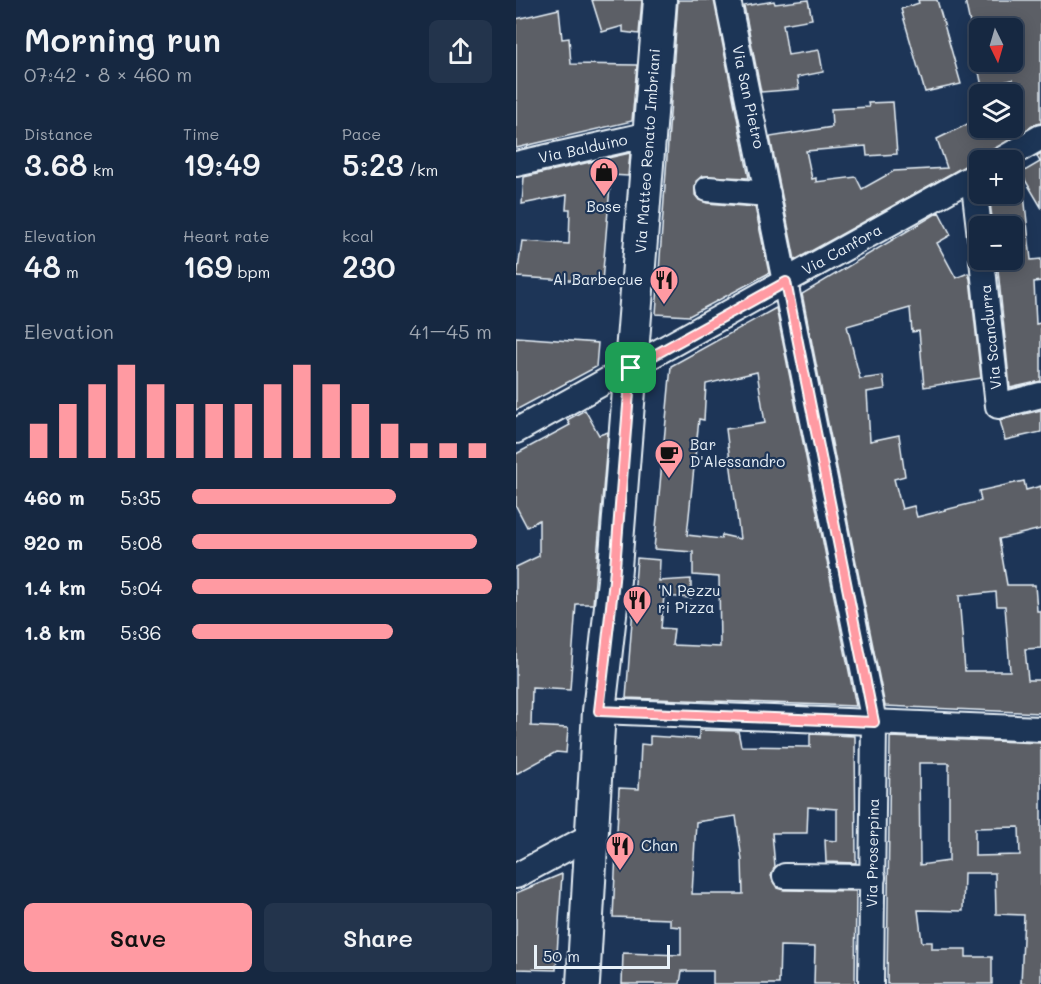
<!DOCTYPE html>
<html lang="en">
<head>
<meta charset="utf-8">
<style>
  body { margin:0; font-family:Mali,sans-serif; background:#23344c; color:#f1f3f6; height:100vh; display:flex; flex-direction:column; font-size:22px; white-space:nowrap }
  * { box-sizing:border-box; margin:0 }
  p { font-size:20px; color:#9ea6b1 }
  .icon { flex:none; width:33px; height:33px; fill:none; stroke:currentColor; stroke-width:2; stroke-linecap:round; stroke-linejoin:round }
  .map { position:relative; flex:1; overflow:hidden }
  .details { display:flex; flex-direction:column; background:#162841; width:516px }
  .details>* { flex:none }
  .needle { width:39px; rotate:175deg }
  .controls { position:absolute; left:453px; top:18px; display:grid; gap:12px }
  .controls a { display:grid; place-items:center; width:54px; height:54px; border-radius:9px; background:#162841; box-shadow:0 3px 15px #0003,0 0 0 2px #35445a; font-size:30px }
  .scale { position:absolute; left:18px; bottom:15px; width:136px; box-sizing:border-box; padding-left:6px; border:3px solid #e8f1f8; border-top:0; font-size:16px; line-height:21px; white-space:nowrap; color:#e8f1f8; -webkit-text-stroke:4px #1d3557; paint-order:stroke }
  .pin { position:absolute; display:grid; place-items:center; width:51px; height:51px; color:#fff; margin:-26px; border-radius:12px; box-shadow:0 3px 9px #0006 }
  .round { display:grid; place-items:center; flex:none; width:63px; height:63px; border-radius:9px; background:#23344c }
  .overview { display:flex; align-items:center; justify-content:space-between; height:102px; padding:0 24px }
  h1 { font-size:33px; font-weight:600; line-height:45px }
  .stats { display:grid; grid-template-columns:repeat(3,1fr); gap:9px; height:102px; padding:6px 24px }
  .stats div { display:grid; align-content:center }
  .stats b { font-size:30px; font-weight:600 }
  .stats small { font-size:16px; font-weight:400 }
  .stats p { font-size:16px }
  .chart { height:168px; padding:12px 24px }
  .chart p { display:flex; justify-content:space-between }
  .chart svg { width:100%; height:108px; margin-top:6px; stroke:#ff9aa2; stroke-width:6 }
  .action { display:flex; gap:12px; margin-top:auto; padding:12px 24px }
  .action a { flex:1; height:69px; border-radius:9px; background:#ff9aa2; color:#111; font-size:24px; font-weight:600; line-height:69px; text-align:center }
  .action a+a { background:#23344c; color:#f1f3f6 }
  ul { padding:0 24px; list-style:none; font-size:20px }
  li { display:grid; grid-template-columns:96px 72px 1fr; align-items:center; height:45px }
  li i { height:15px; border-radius:8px; background:#ff9aa2 }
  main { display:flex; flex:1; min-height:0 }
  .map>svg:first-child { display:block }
  .building { fill:#5c5f66; stroke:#e8f1f8; stroke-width:1.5; fill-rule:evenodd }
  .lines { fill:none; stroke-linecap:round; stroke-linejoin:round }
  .minor-casing { stroke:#e8f1f8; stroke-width:28 }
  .major-casing { stroke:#e8f1f8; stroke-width:36 }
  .minor { stroke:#1d3557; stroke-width:24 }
  .major { stroke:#1d3557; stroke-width:32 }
  .route-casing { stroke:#fff; stroke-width:12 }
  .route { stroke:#ff9aa2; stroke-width:8 }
  .labels { text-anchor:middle; stroke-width:4.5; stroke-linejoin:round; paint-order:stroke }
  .street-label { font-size:15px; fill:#e8f1f8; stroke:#1d3557 }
  .poi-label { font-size:15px; fill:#e8f1f8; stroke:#1d3557; text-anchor:start }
</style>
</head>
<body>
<main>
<section class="details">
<div class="overview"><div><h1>Morning run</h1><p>07:42 · 8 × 460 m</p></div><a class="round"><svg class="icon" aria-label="share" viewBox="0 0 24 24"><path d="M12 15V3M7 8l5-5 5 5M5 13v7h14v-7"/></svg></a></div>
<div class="stats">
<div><p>Distance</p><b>3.68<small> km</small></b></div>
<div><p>Time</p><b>19:49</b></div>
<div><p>Pace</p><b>5:23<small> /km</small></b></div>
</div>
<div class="stats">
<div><p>Elevation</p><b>48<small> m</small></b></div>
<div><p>Heart rate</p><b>169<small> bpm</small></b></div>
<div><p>kcal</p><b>230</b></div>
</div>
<div class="chart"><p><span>Elevation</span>41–45 m</p>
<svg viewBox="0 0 160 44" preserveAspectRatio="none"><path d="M5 44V30M15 44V22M25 44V14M35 44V6M45 44V14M55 44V22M65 44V22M75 44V22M85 44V14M95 44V6M105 44V14M115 44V22M125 44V30M135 44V38M145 44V38M155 44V38"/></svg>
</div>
<ul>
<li><b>460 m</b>5:35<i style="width:68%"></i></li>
<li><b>920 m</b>5:08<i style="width:95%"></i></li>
<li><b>1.4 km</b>5:04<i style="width:100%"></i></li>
<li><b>1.8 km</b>5:36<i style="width:67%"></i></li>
</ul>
<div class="action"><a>Save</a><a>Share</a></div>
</section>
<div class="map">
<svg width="525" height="984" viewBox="0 0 525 984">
  <rect width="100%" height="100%" fill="#1d3557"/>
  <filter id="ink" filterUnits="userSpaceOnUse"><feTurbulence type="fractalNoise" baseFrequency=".0167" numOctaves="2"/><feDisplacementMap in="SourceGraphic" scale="12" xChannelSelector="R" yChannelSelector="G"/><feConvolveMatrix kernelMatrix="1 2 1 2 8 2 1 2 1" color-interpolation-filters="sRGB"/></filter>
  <g filter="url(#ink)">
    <g class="building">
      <path d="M 76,0 L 126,0 L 123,34 L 107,32 L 107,26 L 86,32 Z"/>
      <path d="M 162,0 L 198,0 L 233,178 L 186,176 L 180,181 L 179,195 L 183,200 L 191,203 L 239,207 L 253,273 L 173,316 L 140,314 Z"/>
      <path d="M 292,0 L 296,19 L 267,24 L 272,55 L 303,50 L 307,72 L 281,77 L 283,89 L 245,92 L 228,6 L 258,1 L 259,4 Z"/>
      <path d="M 402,0 L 421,0 L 445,84 L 409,92 L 385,9 L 403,3 Z"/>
      <path d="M 449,0 L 525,0 L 525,123 L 518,125 L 474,152 L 279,260 L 254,137 L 316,127 L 315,109 L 353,107 L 352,103 L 377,102 L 381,154 L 351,156 L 350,146 L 290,151 L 296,179 L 300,178 L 300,182 L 340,177 L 346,189 L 378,171 L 431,168 L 421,139 L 464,118 L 464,128 L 496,128 L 496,80 L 466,87 L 461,62 L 496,62 L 496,28 L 455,28 Z"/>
      <path d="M 43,9 L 46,39 L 53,38 L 55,64 L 121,65 L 116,121 L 0,148 L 0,19 Z"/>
      <path d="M 114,153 L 112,176 L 95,175 L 86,282 L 1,277 L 6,241 L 53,244 L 54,209 L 50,209 L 51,195 L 6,204 L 8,177 Z"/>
      <path d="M 525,153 L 525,207 L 505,173 L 524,162 L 521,156 Z"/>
      <path d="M 473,194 L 508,194 L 515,260 L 525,259 L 525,281 L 518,282 L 520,324 L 525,323 L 525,381 L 494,388 L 481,260 L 496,260 L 496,226 L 477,226 Z"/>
      <path d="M 423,212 L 435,235 L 421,243 L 440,278 L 452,273 L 454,279 L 465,378 L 408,387 L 403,331 L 396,332 L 394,308 L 331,326 L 344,379 L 367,376 L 369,389 L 351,392 L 354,441 L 383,435 L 389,476 L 378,479 L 386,509 L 398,506 L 401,517 L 465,501 L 463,491 L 508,481 L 510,490 L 525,486 L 525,529 L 483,539 L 491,585 L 519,585 L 521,611 L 525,611 L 525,648 L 509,649 L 512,680 L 525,680 L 525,713 L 369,706 L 286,294 ZM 480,592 L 481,606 L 489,606 L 494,671 L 449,671 L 443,596 Z"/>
      <path d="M 260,308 L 340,706 L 110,698 L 121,558 L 144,560 L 143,581 L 175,579 L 175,598 L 148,596 L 145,628 L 158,629 L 156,645 L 204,647 L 203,577 L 177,575 L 177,552 L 138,549 L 155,366 ZM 241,372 L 249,423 L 210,429 L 224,539 L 206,535 L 205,539 L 171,535 L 183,419 L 188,420 L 190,384 Z"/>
      <path d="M 0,337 L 82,343 L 80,367 L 0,410 Z"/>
      <path d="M 69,410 L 83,435 L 92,432 L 77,604 L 60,604 L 54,690 L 16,688 L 15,726 L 52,728 L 50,753 L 40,752 L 0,774 L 0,567 L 23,556 L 23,520 L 11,527 L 0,506 L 0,454 L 54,425 L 51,420 Z"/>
      <path d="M 525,410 L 525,432 L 489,440 L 484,420 Z"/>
      <path d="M 183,730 L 222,731 L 225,746 L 294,747 L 294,734 L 339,736 L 340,863 L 310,862 L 309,840 L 321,841 L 321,809 L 292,807 L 291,833 L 256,833 L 259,867 L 255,876 L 261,888 L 268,890 L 340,891 L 339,984 L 298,984 L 299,947 L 264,946 L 263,984 L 197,984 L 197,971 L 166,971 L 164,984 L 106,984 L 107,953 L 165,955 L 165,927 L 154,926 L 154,919 L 97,917 L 103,788 L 123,789 L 125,744 L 134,745 L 134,736 L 183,739 ZM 220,816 L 226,860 L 227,894 L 176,894 L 180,822 Z"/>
      <path d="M 374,737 L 525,743 L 525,984 L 505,984 L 508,915 L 480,914 L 479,873 L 448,873 L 447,911 L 402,910 L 406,942 L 416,942 L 416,949 L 450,949 L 450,957 L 476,957 L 476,984 L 371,984 ZM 403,763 L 433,763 L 433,861 L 404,865 ZM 503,827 L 504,855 L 459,856 L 459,828 Z"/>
      <path d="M 46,874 L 40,970 L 0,969 L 0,893 Z"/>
    </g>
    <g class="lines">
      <g class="minor-casing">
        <g id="minor">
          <path d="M 212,0 L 358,722 L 355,984"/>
          <path d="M 485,160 L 525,137"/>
          <path d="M 0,164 L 134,134"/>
          <path d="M 457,177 L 464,237"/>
          <path d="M 192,189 L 252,194"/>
          <path d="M 466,260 L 482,406 L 525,395"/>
          <path d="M 0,431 L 464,173"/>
          <path d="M 83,711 L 525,729"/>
          <path d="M 0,876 L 76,835"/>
          <path d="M 269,876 L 357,877"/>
        </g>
      </g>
      <g class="major-casing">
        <path id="major" d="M 67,984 L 83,711 L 98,580 L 144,0"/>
      </g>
      <use href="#minor" class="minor"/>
      <use href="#major" class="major"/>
    </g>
  </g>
  <g class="lines" filter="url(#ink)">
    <g class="route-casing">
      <path id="route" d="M 270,282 L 358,722 L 83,711 L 98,580 L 115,368 Z"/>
    </g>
    <use href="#route" class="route"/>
  </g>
  <defs>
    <g id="shop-pin" transform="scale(1.5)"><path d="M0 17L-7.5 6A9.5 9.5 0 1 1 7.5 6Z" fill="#ff9aa2" stroke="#1d3557"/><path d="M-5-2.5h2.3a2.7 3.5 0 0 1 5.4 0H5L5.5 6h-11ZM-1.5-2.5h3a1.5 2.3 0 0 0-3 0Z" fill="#111"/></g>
    <g id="restaurant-pin" transform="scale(1.5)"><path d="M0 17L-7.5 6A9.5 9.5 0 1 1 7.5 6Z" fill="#ff9aa2" stroke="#1d3557"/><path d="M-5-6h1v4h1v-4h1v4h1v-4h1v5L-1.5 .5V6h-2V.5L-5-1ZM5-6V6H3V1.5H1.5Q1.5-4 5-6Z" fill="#111"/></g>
    <g id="cafe-pin" transform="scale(1.5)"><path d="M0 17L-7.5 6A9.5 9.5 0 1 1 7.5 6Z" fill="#ff9aa2" stroke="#1d3557"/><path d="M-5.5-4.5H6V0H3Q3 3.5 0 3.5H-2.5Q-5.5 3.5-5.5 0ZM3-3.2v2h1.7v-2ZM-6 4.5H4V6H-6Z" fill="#111"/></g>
  </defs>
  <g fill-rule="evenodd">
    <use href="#shop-pin" x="88" y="172"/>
    <use href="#restaurant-pin" x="148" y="280"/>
    <use href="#cafe-pin" x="153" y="454"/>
    <use href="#restaurant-pin" x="121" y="600"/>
    <use href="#restaurant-pin" x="104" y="846"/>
  </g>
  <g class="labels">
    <g class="street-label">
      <text transform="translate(232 97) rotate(78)" y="5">Via San Pietro</text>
      <text transform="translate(67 149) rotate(-12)" y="5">Via Balduino</text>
      <text transform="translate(132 151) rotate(-86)" y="5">Via Matteo Renato Imbriani</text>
      <text transform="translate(326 250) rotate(-29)" y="5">Via Canfora</text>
      <text transform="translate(475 337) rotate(-96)" y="5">Via Scandurra</text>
      <text transform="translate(357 853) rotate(-89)" y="5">Via Proserpina</text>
    </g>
    <g class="poi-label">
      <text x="88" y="212" text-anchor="middle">Bose</text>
      <text x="127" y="285" text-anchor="end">Al Barbecue</text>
      <text x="174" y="450">Bar<tspan x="174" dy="17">D'Alessandro</tspan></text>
      <text x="142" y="596">'N Pezzu<tspan x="142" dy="17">ri Pizza</tspan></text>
      <text x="125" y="851">Chan</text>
    </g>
  </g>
</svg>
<div class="controls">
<a><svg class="needle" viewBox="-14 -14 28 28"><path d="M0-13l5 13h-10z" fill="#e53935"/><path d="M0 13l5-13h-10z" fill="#9ea6b1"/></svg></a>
<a><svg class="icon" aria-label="layers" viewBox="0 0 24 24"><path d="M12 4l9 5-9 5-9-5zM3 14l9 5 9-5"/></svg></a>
<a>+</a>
<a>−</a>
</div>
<div class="scale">50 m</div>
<div class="pin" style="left:115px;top:368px;background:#1e9e55"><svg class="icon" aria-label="arrive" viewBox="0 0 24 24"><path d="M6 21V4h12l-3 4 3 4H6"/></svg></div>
</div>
</main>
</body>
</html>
